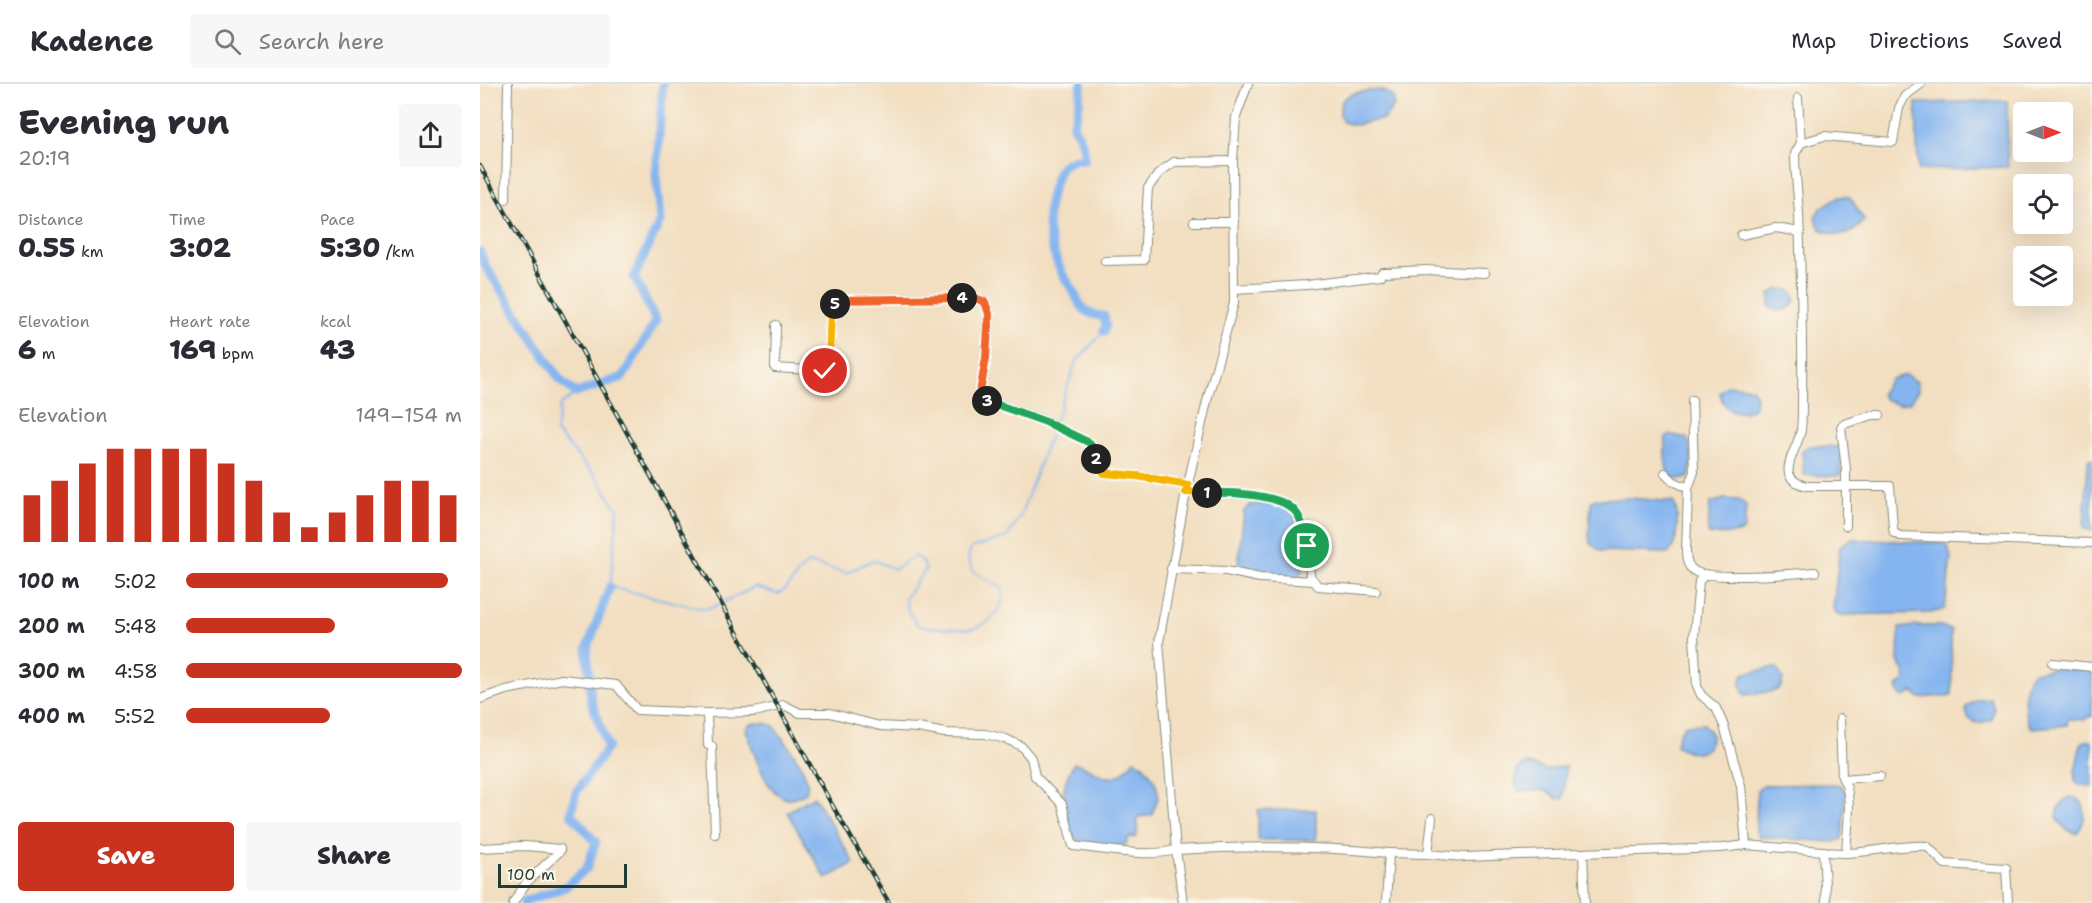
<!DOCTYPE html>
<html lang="en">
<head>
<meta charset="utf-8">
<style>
  body { margin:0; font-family:"Shantell Sans",sans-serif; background:#f7f7f7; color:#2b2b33; height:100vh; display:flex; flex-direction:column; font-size:22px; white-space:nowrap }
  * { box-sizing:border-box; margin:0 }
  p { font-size:20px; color:#7c7c81 }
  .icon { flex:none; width:33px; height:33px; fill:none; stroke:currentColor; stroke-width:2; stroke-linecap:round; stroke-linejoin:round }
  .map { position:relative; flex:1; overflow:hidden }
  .panel { display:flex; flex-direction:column; background:#fff; width:480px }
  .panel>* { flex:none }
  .needle { width:39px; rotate:90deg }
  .tools { position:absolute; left:1533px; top:18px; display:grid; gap:12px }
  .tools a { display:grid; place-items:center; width:60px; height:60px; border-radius:6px; background:#fff; box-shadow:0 6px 24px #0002; font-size:30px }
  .scale { position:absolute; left:18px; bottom:15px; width:129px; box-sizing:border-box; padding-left:6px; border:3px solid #1f3d34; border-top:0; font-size:16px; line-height:21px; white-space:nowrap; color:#1f3d34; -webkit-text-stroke:4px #fbf7ec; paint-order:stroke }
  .pin { position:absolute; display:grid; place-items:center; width:51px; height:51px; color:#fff; margin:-26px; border:3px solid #fff; border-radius:50%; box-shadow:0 2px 6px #0007 }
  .km { position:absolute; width:30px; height:30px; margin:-15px; border-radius:50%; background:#222; color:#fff; font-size:16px; line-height:30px; text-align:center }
  .round { display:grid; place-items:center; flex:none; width:63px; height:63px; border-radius:6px; background:#f7f7f7 }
  .headline { display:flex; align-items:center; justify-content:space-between; height:102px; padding:0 18px }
  h1 { font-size:33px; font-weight:800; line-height:45px }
  .figures { display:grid; grid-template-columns:repeat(3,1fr); gap:9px; height:102px; padding:6px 18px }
  .figures div { display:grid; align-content:center }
  .figures b { font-size:26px; font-weight:800 }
  .figures small { font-size:16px; font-weight:400 }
  .figures p { font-size:16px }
  .chart { height:168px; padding:12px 18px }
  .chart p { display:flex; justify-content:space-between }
  .chart svg { width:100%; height:108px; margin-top:6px; stroke:#c8321e; stroke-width:6 }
  .action { display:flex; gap:12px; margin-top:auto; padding:12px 18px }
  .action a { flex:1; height:69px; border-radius:6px; background:#c8321e; color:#fff; font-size:24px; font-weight:800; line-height:69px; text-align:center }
  .action a+a { background:#f7f7f7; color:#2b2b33 }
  ul { padding:0 18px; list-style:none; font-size:20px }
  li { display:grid; grid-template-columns:96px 72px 1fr; align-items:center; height:45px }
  li i { height:15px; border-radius:8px; background:#c8321e }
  header { display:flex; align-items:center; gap:36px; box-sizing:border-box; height:84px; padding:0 30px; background:#fff; border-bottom:2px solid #e1e1e2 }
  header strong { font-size:28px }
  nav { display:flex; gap:33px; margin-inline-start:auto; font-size:21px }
  .search { width:420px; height:54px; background:#f7f7f7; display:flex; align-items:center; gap:15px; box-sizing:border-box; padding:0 21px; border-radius:6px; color:#7c7c81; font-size:22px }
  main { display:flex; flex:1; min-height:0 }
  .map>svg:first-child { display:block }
  .water { fill:#85b5f0; stroke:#527992; stroke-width:1.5 }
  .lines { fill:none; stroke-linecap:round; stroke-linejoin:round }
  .stream { stroke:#85b5f0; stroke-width:2 }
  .canal { stroke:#85b5f0; stroke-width:9 }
  .minor-casing { stroke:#888e7a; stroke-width:10 }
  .minor { stroke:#fff; stroke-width:8 }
  .rail-casing { stroke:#1f3d34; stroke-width:4.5 }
  .rail { stroke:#fbf7ec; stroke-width:2; stroke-dasharray:7; stroke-linecap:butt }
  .split-1-casing { stroke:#fff; stroke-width:12 }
  .split-2-casing { stroke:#fff; stroke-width:12 }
  .split-3-casing { stroke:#fff; stroke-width:12 }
  .split-4-casing { stroke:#fff; stroke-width:12 }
  .split-5-casing { stroke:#fff; stroke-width:12 }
  .split-6-casing { stroke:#fff; stroke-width:12 }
  .split-1 { stroke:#22a559; stroke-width:8 }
  .split-2 { stroke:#f5b400; stroke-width:8 }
  .split-3 { stroke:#22a559; stroke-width:8 }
  .split-4 { stroke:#f0652b; stroke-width:8 }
  .split-5 { stroke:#f0652b; stroke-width:8 }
  .split-6 { stroke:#f5b400; stroke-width:8 }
</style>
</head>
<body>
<header>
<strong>Kadence</strong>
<div class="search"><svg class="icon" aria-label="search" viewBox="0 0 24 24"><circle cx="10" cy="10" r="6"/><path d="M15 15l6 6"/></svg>Search here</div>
<nav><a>Map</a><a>Directions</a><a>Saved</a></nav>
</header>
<main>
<section class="panel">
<div class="headline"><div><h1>Evening run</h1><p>20:19</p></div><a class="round"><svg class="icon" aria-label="share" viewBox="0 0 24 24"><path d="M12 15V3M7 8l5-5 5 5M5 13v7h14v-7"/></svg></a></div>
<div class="figures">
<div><p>Distance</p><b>0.55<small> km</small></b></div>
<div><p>Time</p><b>3:02</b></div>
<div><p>Pace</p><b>5:30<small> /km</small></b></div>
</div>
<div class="figures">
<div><p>Elevation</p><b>6<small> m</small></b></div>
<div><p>Heart rate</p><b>169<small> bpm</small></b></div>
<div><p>kcal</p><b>43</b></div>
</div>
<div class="chart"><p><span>Elevation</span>149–154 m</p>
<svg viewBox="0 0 160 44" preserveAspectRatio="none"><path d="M5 44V25M15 44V19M25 44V12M35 44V6M45 44V6M55 44V6M65 44V6M75 44V12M85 44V19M95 44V32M105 44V38M115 44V32M125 44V25M135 44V19M145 44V19M155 44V25"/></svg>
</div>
<ul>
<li><b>100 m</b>5:02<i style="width:95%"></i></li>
<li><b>200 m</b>5:48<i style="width:54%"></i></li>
<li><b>300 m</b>4:58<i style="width:100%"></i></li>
<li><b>400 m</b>5:52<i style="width:52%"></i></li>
</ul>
<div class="action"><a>Save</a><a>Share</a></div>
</section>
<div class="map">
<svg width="1612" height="819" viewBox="0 0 1612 819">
  <rect width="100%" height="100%" fill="#fbf7ec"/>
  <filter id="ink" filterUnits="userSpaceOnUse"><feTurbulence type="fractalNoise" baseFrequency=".0167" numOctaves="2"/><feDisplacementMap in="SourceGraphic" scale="12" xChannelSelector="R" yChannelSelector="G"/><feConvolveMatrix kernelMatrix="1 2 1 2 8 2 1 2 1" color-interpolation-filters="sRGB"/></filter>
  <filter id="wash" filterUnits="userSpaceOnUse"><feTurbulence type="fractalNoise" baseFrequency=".008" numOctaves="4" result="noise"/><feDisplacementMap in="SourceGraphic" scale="24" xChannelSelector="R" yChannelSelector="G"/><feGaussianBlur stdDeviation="1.35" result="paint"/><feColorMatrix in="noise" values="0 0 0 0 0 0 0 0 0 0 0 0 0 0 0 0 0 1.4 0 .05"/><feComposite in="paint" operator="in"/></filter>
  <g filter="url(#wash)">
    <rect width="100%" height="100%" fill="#f2dec0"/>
    <g class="water">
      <path d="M 900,6 L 909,10 L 914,15 L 914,22 L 904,35 L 875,41 L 863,38 C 860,33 860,31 860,25 C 861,6 886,8 900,6 Z"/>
      <path d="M 1527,17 L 1528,83 L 1438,86 L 1436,19 Z"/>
      <path d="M 1358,113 L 1370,113 L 1384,136 C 1372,154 1358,153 1340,145 L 1335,132 L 1341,124 Z"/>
      <path d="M 1299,205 L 1311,206 L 1316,214 C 1312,225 1306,227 1295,226 L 1290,223 L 1290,210 Z"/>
      <path d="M 1425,291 L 1437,298 L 1438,306 L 1430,318 L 1419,321 L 1404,315 L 1401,309 L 1411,295 Z"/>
      <path d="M 1248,301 L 1272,304 C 1290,330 1243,340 1240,308 Z"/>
      <path d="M 1192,351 L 1207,354 C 1213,365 1212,382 1209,393 C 1202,397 1195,395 1189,392 C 1184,379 1184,367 1186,353 Z"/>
      <path d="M 1329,362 L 1360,363 L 1362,369 L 1360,390 L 1358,392 L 1324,391 L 1322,367 Z"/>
      <path d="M 1612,374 L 1612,447 L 1604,445 L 1608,376 Z"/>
      <path d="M 1150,414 L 1193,418 C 1200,428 1198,460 1189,469 L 1121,467 L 1111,460 L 1109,452 L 1111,418 L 1115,415 Z"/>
      <path d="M 1244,415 L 1259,416 L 1266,421 L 1264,445 L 1262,448 L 1250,450 L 1230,451 L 1228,449 L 1230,419 Z"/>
      <path d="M 792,418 C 798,419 804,421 809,426 C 821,438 830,480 818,494 L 777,491 L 761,487 L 758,482 L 764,427 L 770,421 Z"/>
      <path d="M 1371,455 L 1462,459 L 1468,462 L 1471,474 L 1465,524 L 1462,526 L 1450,529 L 1358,531 L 1353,524 L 1360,462 Z"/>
      <path d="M 1436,542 L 1461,542 L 1471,546 L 1472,611 L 1440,614 L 1433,608 L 1424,613 L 1420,612 L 1417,602 L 1425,597 L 1424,587 L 1418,577 L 1419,544 Z"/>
      <path d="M 1290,584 L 1297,584 L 1303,595 L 1301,603 L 1295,607 L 1265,611 C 1260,603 1260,599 1263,590 Z"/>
      <path d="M 1579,584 L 1612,586 L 1612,633 L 1607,633 L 1605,636 L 1588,635 L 1587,641 L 1552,644 C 1542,638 1542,597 1551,590 C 1557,585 1572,586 1579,584 Z"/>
      <path d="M 1510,614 L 1514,624 L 1511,636 L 1499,639 C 1489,638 1486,632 1486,623 L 1498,615 Z"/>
      <path d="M 274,639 L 286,639 L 294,642 C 304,657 336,693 325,710 L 307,715 C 284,709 274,667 266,646 L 269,641 Z"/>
      <path d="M 1224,640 L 1232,651 C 1227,674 1214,672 1196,661 L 1198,652 L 1205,641 Z"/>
      <path d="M 1605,657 L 1612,657 L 1612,702 L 1599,701 L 1595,696 L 1595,687 L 1601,660 Z"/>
      <path d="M 654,676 C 666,679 679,700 678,712 C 678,718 673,725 672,731 L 658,733 L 657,753 L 648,754 L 646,760 C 636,764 628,762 618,761 C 612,760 605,760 599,758 C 589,754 583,715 584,705 C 585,696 590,687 594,679 C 619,683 629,711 654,676 Z"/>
      <path d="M 1046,679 L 1066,686 L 1086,682 L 1083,714 L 1077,715 C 1061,699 1057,710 1038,707 C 1034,696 1033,685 1046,679 Z"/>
      <path d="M 1356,700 L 1360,701 L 1366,707 L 1362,755 L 1354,758 L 1279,753 L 1276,747 L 1277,707 L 1283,701 Z"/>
      <path d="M 334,712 L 374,779 L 346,795 L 307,728 Z"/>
      <path d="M 1589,713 C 1609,714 1607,737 1597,749 C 1588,749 1582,742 1577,734 C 1578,724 1580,718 1589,713 Z"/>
      <rect x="778" y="726" width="58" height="30"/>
    </g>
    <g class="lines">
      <g class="stream">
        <path d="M 96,309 L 80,322 L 76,348 L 117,394 L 138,426 L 130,503 L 223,525 L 231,524 L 275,503 L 298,510 C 312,504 316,487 329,479 L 366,489 L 393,476 L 415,485 L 434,472 L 442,476 L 446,485 L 425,514 L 428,527 L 438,542 C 450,543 485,547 495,544 C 512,540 526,520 522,504 L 492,487 L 488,473 L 491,464 L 527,453 L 540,433 L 573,343"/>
        <path d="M 575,338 L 596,278 L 624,247"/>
      </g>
      <g class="canal">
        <path d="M 602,0 L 598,26 L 593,42 C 600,53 606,62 604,76 L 595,75 L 581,82 C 564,120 563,147 580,185 C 583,192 588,198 592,205 C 601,222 602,231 624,232 L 626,242 L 624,247"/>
        <path d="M 0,168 L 6,183 L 81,297 L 96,309 L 143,293 L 176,237 L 154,193 L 180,137 L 176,91 L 183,0"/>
        <path d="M 44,819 L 45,817 L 85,803 L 107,784 L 116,758 L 91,730 L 96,708 L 128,663 L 111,617 L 107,565 L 130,503"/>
      </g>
    </g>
  </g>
  <g filter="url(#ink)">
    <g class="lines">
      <g class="minor-casing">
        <g id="minor">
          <path d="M 768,0 L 756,33 L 753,77 L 754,219 L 728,313 L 706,408 C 734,410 794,406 814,426 C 827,438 830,475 830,492 L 838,502 L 896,507"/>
          <path d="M 1441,0 L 1425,12 L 1419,24 L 1413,58 L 1344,52 L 1321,59 L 1315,70 C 1315,90 1318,110 1319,130 C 1321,193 1323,256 1322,319 C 1322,328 1322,337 1321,346 C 1318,367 1291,394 1327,402 L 1410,402 L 1413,443 L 1414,449 L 1420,452 L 1612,459"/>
          <path d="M 1318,14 L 1321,59"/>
          <path d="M 26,115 L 28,0"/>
          <path d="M 714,138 L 754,138"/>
          <path d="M 1261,151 L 1296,144 L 1320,148"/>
          <path d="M 625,177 L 664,176 L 668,104 L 679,89 L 694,78 L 753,77"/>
          <path d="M 754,205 L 827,201 L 900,192 L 902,188 L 906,188 L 945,186 L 1005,189"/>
          <path d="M 296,241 L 295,284 L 345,287 L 349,280 L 351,224 L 359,216 L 450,214 L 495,214 L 505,218 L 509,229 L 506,274 L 499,314 L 566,337 L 610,359 L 624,389 L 657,392 L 708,401"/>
          <path d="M 1212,316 L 1214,388 L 1208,404 L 1206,468 C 1206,475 1208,484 1216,488 C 1234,496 1312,490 1335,488"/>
          <path d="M 1185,389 L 1193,397 L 1208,404"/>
          <path d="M 706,408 L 679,558 L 696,766 C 767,762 838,762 909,769 L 906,819"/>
          <path d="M 1366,442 L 1366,385 L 1361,343 L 1364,340 L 1393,331 L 1400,331"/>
          <path d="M 691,485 L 746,487 L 780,494 L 834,497"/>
          <path d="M 1226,490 L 1219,497 L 1214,552 L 1217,602 L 1221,611 L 1236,624 L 1244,642 L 1261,702 L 1266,761 L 1343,767 L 1346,819"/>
          <path d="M 1573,579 L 1612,583"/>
          <path d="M 0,615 L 26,606 L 82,595 L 136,601 L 157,626 L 227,629 L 228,661 L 232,662 L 235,750"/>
          <path d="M 227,629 L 274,628 L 304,621 L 320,629 L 350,629 L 400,642 L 438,644 L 465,649 L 505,650 L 526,655 L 541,662 L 551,674 L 555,692 L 582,720 L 593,762 C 626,765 664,774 696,766 L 703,819"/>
          <path d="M 1360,635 L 1362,693 C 1374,709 1367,747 1366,768"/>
          <path d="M 1363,695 L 1400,692"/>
          <path d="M 0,764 L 45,762 L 80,765 L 80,767 L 46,799 L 33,819"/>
          <path d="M 1343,767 C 1375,774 1413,760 1447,762 L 1465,780 L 1526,784 L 1528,819"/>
          <path d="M 909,769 L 948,770 L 952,734"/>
          <path d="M 1103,769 L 1105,819"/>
          <path d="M 948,770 L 984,773 L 1241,764 L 1266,761"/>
        </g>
      </g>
      <use href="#minor" class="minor"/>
      <g class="rail-casing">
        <path id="rail" d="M 0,82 L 351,719 L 409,819"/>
      </g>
      <use href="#rail" class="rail"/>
    </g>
  </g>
  <g class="lines" filter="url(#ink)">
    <g class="split-1-casing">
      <path id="split-1" d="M 727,409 C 750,408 798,410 814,426 C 823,435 824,450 827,462"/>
    </g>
    <g class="split-2-casing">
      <path id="split-2" d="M 616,375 L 624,389 L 657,392 L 708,401 L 706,408 L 727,409"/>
    </g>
    <g class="split-3-casing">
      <path id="split-3" d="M 507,317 L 566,338 L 610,359 L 616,375"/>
    </g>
    <g class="split-4-casing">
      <path id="split-4" d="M 482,214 L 495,214 L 505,218 L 509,230 L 506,274 L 499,314 L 507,317"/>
    </g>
    <g class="split-5-casing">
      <path id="split-5" d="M 355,220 L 359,216 L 482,214"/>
    </g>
    <g class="split-6-casing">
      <path id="split-6" d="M 345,287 L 349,280 L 351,224 L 355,220"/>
    </g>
    <use href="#split-1" class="split-1"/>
    <use href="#split-2" class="split-2"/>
    <use href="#split-3" class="split-3"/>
    <use href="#split-4" class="split-4"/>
    <use href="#split-5" class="split-5"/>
    <use href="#split-6" class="split-6"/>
  </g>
</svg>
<div class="tools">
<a><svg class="needle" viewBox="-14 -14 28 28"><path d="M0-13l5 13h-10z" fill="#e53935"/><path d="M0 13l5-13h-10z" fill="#7c7c81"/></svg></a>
<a><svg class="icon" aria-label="locate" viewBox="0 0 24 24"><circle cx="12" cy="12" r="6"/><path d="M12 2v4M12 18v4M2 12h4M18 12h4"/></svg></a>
<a><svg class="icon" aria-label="layers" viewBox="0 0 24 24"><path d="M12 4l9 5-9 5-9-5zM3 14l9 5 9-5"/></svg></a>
</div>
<div class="scale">100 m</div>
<div class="pin" style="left:827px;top:462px;background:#1e9e55"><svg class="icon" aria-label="arrive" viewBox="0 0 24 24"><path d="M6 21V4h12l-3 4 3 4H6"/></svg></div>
<div class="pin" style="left:345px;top:287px;background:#d93025"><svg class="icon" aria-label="check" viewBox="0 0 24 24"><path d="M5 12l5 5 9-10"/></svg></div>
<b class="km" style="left:727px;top:409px">1</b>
<b class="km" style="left:616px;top:375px">2</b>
<b class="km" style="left:507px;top:317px">3</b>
<b class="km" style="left:482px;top:214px">4</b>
<b class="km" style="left:355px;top:220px">5</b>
</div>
</main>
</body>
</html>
